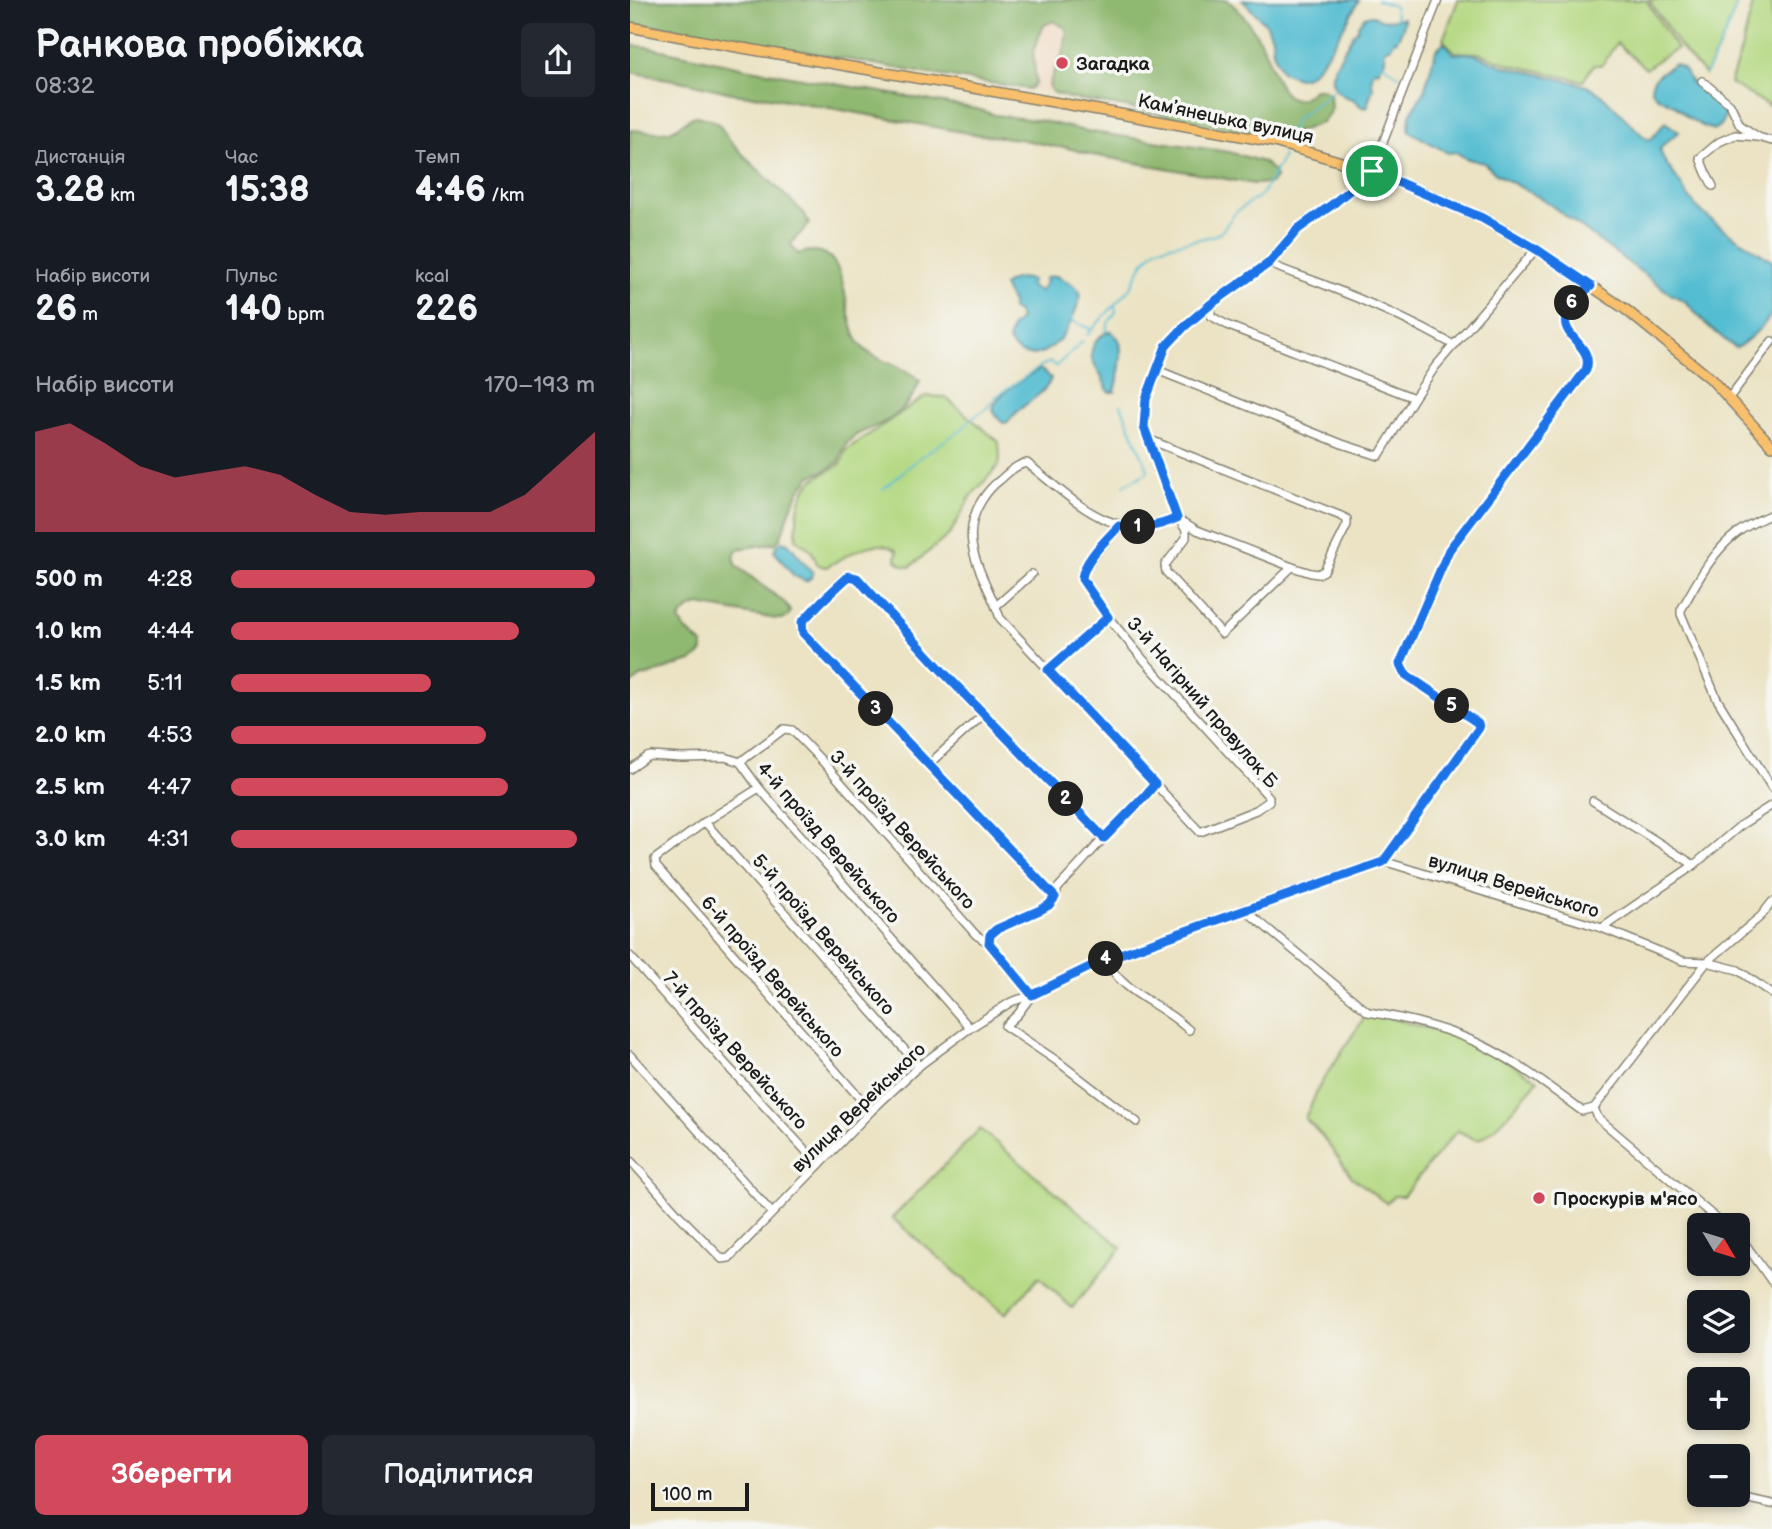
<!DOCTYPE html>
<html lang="uk">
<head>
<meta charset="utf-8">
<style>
  body { margin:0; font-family:"Balsamiq Sans",sans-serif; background:#242831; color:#f1f3f6; height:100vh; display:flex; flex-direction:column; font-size:26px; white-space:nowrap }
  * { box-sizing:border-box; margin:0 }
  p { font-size:23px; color:#9ea1a6 }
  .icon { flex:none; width:38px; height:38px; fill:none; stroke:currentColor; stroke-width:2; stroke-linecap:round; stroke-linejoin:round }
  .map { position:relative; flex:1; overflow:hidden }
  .details { display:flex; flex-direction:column; background:#171b24; width:630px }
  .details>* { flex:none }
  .needle { width:46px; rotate:128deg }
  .fabs { position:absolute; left:1057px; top:1213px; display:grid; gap:14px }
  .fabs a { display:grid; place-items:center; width:63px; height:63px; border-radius:10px; background:#171b24; box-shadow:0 4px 10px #0003; font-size:35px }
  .scale { position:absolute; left:21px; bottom:18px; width:98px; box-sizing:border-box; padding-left:7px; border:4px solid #1c1c1c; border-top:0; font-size:19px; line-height:24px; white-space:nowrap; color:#1c1c1c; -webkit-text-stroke:5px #f6f6f2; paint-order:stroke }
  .pin { position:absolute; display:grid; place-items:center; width:60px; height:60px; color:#fff; margin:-30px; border:4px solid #fff; border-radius:50%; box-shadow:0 2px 7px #0007 }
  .km { position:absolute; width:35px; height:35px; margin:-18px; border-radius:50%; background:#222; color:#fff; font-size:19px; line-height:35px; text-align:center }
  .round { display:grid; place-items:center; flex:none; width:74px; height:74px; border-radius:10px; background:#242831 }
  .summary { display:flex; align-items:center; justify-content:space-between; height:119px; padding:0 35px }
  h1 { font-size:38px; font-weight:600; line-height:52px }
  .stats { display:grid; grid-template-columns:repeat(3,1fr); gap:10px; height:119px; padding:7px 35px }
  .stats div { display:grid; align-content:center }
  .stats b { font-size:35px; font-weight:600 }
  .stats small { font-size:19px; font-weight:400 }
  .stats p { font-size:19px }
  .chart { height:196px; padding:14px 35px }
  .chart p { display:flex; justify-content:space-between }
  .chart svg { width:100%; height:126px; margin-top:7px; fill:#d1495b; opacity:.7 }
  .cta { display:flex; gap:14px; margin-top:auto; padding:14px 35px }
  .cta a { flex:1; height:80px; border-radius:10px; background:#d1495b; color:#fff; font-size:28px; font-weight:600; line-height:80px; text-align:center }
  .cta a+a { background:#242831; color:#f1f3f6 }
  ul { padding:0 35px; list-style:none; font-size:23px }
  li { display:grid; grid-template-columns:112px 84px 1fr; align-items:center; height:52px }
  li i { height:18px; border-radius:9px; background:#d1495b }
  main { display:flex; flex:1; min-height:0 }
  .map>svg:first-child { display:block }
  .built { fill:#eed6bb }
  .green { fill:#b4d881; stroke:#687a4e; stroke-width:2 }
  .forest { fill:#8fb86f; stroke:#566a46; stroke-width:2 }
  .water { fill:#54bdd1; stroke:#386c76; stroke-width:2 }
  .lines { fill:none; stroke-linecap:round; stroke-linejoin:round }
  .stream { stroke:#54bdd1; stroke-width:2 }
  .minor-casing { stroke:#848070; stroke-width:10 }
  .major-casing { stroke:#848070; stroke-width:12 }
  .minor { stroke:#fff; stroke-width:7 }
  .major { stroke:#f8bf6c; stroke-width:9 }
  .route-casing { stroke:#fff; stroke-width:14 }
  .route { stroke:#1a73e8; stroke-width:9 }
  .poi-dot { fill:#d1495b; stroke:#f6f6f2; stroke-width:2.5 }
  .labels { text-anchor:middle; stroke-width:7; stroke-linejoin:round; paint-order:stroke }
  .poi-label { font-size:19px; font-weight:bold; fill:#1c1c1c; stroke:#f6f6f2; text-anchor:start }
  .street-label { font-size:19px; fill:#1c1c1c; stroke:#f6f6f2 }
</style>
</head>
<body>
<main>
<section class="details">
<div class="summary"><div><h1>Ранкова пробіжка</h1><p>08:32</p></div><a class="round"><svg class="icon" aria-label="share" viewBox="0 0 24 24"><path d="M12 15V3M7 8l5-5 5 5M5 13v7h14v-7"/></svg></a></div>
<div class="stats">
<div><p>Дистанція</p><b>3.28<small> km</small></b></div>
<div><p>Час</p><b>15:38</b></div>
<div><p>Темп</p><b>4:46<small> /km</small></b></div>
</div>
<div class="stats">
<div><p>Набір висоти</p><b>26<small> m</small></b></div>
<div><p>Пульс</p><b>140<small> bpm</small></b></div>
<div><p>kcal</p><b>226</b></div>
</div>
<div class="chart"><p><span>Набір висоти</span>170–193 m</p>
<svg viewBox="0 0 160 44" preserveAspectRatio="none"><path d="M0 44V9L10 6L20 13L30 21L40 25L50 23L60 21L70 24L80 31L90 37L100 38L110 37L120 37L130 37L140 31L150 20L160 9V44z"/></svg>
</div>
<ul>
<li><b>500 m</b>4:28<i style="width:100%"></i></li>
<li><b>1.0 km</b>4:44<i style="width:79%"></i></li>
<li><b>1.5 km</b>5:11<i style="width:55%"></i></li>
<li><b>2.0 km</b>4:53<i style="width:70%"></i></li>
<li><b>2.5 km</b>4:47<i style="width:76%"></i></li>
<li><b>3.0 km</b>4:31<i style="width:95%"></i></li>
</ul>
<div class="cta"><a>Зберегти</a><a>Поділитися</a></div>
</section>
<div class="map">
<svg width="1142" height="1529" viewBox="0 0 1142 1529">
  <rect width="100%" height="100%" fill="#f6f6f2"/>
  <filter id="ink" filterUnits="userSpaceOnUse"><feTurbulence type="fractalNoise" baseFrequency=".0143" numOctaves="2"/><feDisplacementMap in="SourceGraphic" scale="14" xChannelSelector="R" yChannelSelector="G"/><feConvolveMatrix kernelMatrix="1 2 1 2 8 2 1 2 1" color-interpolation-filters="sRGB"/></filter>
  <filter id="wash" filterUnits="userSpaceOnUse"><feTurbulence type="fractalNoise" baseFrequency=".00686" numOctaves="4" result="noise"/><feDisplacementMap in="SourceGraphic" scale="28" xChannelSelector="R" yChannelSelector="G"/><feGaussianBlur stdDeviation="1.57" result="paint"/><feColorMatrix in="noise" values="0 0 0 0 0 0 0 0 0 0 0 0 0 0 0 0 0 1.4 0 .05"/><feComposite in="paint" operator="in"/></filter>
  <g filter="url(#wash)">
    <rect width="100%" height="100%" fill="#ebe3c4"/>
    <path class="built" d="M 423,21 L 436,28 L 437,40 L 433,56 L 425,67 L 422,75 L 419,86 L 422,92 L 399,89 L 406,83 L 403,51 L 414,25 Z"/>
    <g class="green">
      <path d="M 828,0 L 1016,0 L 1047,49 L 1029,59 L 1016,69 L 987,43 L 972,65 L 964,65 L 953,81 L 878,64 L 849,53 L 825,52 L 813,40 Z"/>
      <path d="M 1019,0 L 1108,0 C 1100,27 1088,50 1075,75 L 1050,47 Z"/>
      <path d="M 1124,0 L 1142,0 L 1141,107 L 1100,83 L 1111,50 Z"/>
      <path d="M 296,396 L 315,397 L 369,442 L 370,461 L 369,465 L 341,496 L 320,534 L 280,567 C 275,567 270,564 266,560 L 267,551 C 245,534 216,557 196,567 C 182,565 188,559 181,551 C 178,547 171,543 166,539 C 167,520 166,495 182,481 C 190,474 202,470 211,464 L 216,450 Z"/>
      <path d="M 738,1012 L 844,1041 L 908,1080 C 894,1096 865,1135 846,1140 L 828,1131 L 825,1133 L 773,1196 L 764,1196 L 756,1203 L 722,1177 L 692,1136 L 675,1118 L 691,1083 Z"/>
      <path d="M 350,1129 L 492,1248 L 442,1308 L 409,1277 L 375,1314 L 262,1218 Z"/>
    </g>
    <g class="forest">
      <path d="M 0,0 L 598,0 C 612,13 623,27 632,44 C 642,62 652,123 684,89 L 692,89 L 700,94 L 701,111 L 692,122 L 658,136 L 602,130 L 496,107 L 439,98 L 422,92 L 419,86 C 425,61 438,57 436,28 L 423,21 L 414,25 L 403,51 L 406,83 L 399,89 L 300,74 L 42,28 L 4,24 L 0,23 Z"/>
      <path d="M 0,45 L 18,47 L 115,68 L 347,109 L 365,115 L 413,121 L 455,131 L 599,152 L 633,162 L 644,171 L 646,178 L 640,183 L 624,184 L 463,155 L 434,147 L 427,147 L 389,139 L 343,134 L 140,97 L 110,95 L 60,83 L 0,72 Z"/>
      <path d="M 66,116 L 79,119 L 88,123 L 97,137 L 117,159 L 175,214 L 179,224 C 174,233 165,235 161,245 L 168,254 C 226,233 208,324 233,348 C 248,363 274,365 290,381 C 285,393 277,406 267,414 C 244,434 216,426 209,462 L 194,471 L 181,476 L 169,491 L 163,503 L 150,539 L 145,543 L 108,549 C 103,555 104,559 107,566 L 155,603 L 160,611 C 159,619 153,619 146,619 L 69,605 C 60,608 54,611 49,620 L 53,627 L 73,645 L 73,651 L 70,655 L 61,661 L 11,677 L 0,685 L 0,130 C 14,130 34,136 46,128 C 54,124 57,118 66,116 Z"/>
    </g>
    <g class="water">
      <path d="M 612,0 L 729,0 C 719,19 695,62 679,75 C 674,78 673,77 668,78 L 652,72 L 643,52 L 642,38 L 637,25 Z"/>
      <path d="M 741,15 C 744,16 747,18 750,19 C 757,21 765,19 773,18 L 774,19 L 773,28 L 767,40 L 765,40 L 760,48 L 755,49 L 755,60 L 748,71 L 744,70 L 741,81 C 747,90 737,96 738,107 L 736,108 L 732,107 L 723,99 C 711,97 700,87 702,74 L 705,72 L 704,68 L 724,33 L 728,29 L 728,25 L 734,17 Z"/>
      <path d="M 813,43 L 819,47 L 823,54 L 836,53 L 847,55 L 873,66 L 947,83 L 962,88 L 974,97 L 1012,135 L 1019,140 L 1023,137 L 1035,122 L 1049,132 L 1035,143 L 1030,149 C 1033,161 1036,163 1043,173 C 1052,184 1058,199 1069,209 C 1090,230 1118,244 1142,261 C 1142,270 1142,307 1142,313 C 1139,321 1113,346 1105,348 L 1077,325 L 1055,301 L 1042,295 L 914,200 L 866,174 L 854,163 L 835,158 L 826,152 L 818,153 L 779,131 L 780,115 L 794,91 L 806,50 Z"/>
      <path d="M 1044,64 C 1059,69 1055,76 1063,84 C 1074,94 1090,102 1095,116 L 1091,124 L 1084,130 C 1073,127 1063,122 1054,114 C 1051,111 1046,106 1042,104 C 1036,101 1026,98 1023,92 C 1015,80 1037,69 1044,64 Z"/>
      <path d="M 426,276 C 436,281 447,284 451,295 C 449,302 440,326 436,331 C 422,352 395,368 378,340 L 383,325 L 386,324 L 390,318 L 387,311 L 382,310 L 382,303 L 373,286 C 385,277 388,277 402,280 L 400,287 L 411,291 L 416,281 L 415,279 L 418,277 Z"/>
      <path d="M 481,331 C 483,334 488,337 489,340 C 494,350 488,381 485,392 L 479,392 C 476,387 474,381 471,376 C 464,364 456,354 467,340 C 471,335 474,333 481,331 Z"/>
      <path d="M 410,369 L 421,378 C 417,392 399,401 388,411 C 384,415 380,420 376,423 L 373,423 C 369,419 364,415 363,409 C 362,396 400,375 410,369 Z"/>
      <path d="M 153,541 L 158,543 L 183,573 L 182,577 L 176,581 L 164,576 L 144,551 L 147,545 Z"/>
    </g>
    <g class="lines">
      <g class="stream">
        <path d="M 747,0 L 764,6 L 767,19"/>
        <path d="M 752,63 L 769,76"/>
        <path d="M 1075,75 C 1088,50 1100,27 1108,0"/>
        <path d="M 659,136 L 664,121 L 706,88"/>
        <path d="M 439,319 L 462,330"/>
        <path d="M 476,332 L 478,323 L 486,312 L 485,306"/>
        <path d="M 457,335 L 501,287 L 513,263 L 527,248 L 583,236 L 591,232 L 606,212 L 632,194 L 651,161 L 653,155"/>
        <path d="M 491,405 L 518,470 L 517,473 L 494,485"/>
        <path d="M 253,489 L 288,459 L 332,429 L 341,419 L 356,409 L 364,398 L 413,365 L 420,362 L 426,366 L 453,341"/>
      </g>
    </g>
  </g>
  <g filter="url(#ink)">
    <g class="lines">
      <g class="minor-casing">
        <g id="minor">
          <path d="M 1072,81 L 1100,104 L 1110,125 L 1128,137 L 1142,141"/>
          <path d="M 1083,186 L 1076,173 L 1070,158 L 1089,142 L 1105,135 L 1128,137"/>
          <path d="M 639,263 C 657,273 677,277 695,285 C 739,302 783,322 824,345"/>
          <path d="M 581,305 L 581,316 L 599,326 L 784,398"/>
          <path d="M 527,370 L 712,444 L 749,456 L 784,398 L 805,367 L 906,249"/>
          <path d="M 1099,398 L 1142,341"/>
          <path d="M 520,440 L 711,516 L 717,519 L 717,525 L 694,571 L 688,574 L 681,573 L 662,567 L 567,530 L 547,518"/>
          <path d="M 1142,514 C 1131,519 1117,525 1107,533 C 1082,552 1067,582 1051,610 L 1051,614 L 1087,699 L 1142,788"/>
          <path d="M 550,521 L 556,530 L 556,538 L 535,565 L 536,572 L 592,634 L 662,567"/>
          <path d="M 489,526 L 456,566 L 452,572 L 452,579 L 478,617 L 512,658 L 639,797 L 639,801 L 626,810 L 570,832 L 370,618 C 356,577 325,542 352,500 C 357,492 362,486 370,480 C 378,473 387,464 397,463 C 443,499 484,547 547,518 L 514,427 L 516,399 L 536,346 L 555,326 L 581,304 L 639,263 L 658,239 L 677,221 L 703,204 L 742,171 L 808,0"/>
          <path d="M 366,606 L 402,574"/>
          <path d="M 418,670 L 478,617"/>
          <path d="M 110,762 L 154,729 L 162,730 L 192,761 L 346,935 L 359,943 L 402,995 L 388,1014 L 375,1026 L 427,1061 L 507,1122"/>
          <path d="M 299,764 L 354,714"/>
          <path d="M 0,769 L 17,757 L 21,756 L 52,758 L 95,757 L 110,762 L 129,788 L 340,1028"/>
          <path d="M 129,788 L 75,822 L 25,859 L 26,866 L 241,1111"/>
          <path d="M 963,801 L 1064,865"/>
          <path d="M 75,822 L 289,1066"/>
          <path d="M 753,861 L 849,728 L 848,723 L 775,674 L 770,665 L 819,550 L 956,370 C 964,349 945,347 938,332 C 932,322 937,309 944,301 C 949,295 956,291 962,286"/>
          <path d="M 425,897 L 173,633 L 172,622 L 192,601 L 219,576 L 227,578 L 315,674 L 474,838"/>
          <path d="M 614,909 L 738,1012 C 776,1018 824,1030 858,1048 C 891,1065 922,1089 952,1111 L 964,1108 L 968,1118 L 1094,1225"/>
          <path d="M 972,928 L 1064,865 L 1111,825 L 1142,805"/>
          <path d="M 359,943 L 360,935 L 367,929 L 419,905 L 425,897 L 428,888 L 442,873 L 482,829 L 514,797 L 525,784"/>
          <path d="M 0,956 L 100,1069 L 189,1165"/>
          <path d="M 476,959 C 488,986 514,997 537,1013 C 545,1018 552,1024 559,1030"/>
          <path d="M 0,1055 L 142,1213"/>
          <path d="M 964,1108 L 1077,962 L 1131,916 L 1142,902"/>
          <path d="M 0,1160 L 48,1214 L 92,1259 L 99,1258 L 241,1111 L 289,1066 L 340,1028 L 381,1002 L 402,995 L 476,959 L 753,861 L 972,928 L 1053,961 L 1077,962 L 1108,970 L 1142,994"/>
          <path d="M 1108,1237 L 1114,1242 L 1142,1282"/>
          <path d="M 1109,1497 L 1142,1504"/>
        </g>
      </g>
      <g class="major-casing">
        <path id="major" d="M 0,27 L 78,42 L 435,104 L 644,142 L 742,171 L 852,218 L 906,249 L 995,309 L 1080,378 L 1142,446"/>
      </g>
      <use href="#minor" class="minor"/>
      <use href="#major" class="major"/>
    </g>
  </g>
  <g class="lines" filter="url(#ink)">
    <g class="route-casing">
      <path id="route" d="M 742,171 L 852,218 L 906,249 L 961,286 C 954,292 946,297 941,305 C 920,337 966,342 956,370 L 819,550 L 770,664 L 775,674 L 848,723 L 849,728 L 753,862 L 476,959 L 402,995 L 359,943 L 360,935 L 367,929 L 410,910 L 419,905 L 425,897 L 173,633 L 172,622 L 192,601 L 219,576 L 227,578 L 315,674 L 474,838 L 514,797 L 525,784 L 418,670 L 478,617 L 452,579 C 453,561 477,539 489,526 C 513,528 525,528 547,518 L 514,427 L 516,399 L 536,346 L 555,326 L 581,304 L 639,263 L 668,229 L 703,204 Z"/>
    </g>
    <use href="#route" class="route"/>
  </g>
  <g class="poi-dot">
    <circle cx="432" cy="63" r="7"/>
    <circle cx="909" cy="1198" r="7"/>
  </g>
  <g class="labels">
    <g class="poi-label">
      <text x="446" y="70">Загадка</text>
      <text x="923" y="1205">Проскурів м'ясо</text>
    </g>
    <g class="street-label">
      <text transform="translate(596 118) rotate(12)" y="7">Камʼянецька вулиця</text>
      <text transform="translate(573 702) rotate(49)" y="7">3-й Нагірний провулок Б</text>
      <text transform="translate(273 829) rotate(48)" y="7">3-й проїзд Верейського</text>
      <text transform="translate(199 842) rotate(49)" y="7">4-й проїзд Верейського</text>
      <text transform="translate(884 885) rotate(17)" y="7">вулиця Верейського</text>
      <text transform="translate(194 934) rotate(49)" y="7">5-й проїзд Верейського</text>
      <text transform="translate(143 976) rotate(49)" y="7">6-й проїзд Верейського</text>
      <text transform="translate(106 1050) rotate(48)" y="7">7-й проїзд Верейського</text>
      <text transform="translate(228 1107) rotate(-44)" y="7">вулиця Верейського</text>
    </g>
  </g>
</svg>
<div class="fabs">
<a><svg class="needle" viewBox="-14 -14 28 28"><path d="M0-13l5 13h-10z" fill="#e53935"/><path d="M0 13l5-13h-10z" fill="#9ea1a6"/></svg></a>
<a><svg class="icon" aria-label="layers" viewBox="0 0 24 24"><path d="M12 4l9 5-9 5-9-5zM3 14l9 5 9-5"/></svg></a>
<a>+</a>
<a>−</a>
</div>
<div class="scale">100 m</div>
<div class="pin" style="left:742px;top:171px;background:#1e9e55"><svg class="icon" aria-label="arrive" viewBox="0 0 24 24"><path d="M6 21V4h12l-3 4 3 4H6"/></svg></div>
<b class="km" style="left:508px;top:527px">1</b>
<b class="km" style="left:436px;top:799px">2</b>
<b class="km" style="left:246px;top:709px">3</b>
<b class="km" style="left:476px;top:959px">4</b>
<b class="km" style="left:822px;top:706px">5</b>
<b class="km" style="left:942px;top:303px">6</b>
</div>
</main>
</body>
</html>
